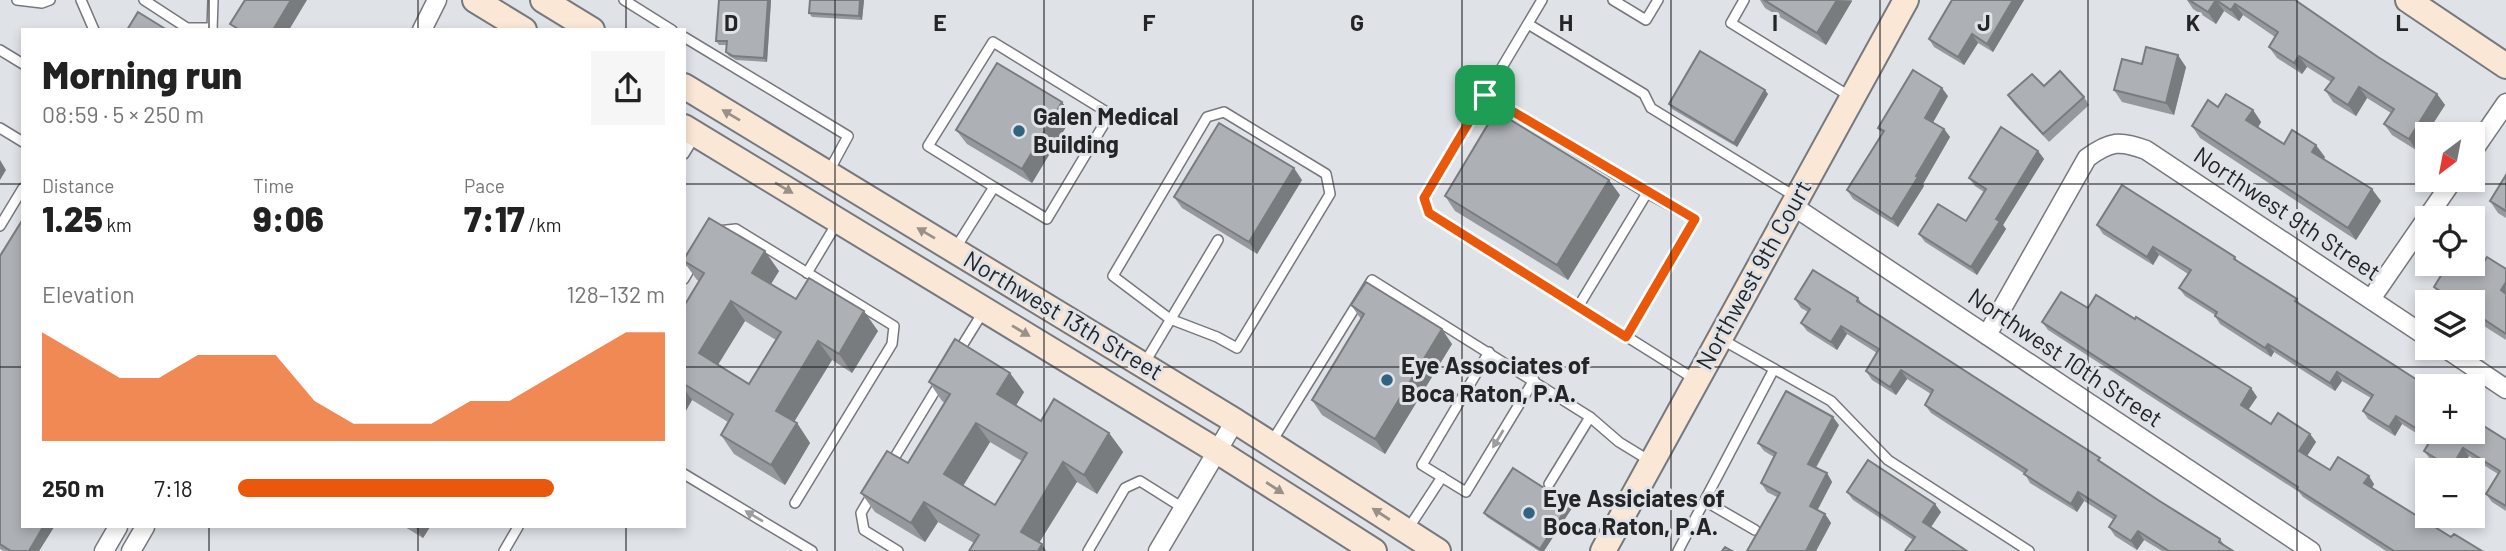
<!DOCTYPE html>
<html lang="en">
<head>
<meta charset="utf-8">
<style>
  body { margin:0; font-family:Barlow,sans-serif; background:#f6f6f6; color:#222; height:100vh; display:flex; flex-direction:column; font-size:26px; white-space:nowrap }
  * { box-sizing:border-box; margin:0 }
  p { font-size:23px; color:#767676 }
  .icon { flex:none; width:38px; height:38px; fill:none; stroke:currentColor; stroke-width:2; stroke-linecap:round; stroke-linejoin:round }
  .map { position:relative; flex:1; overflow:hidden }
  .details { position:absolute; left:21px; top:28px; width:665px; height:500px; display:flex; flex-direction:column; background:#fff; border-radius:0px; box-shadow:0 4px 10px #0003 }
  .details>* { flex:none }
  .needle { width:46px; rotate:212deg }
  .controls { position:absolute; left:2415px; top:122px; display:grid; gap:14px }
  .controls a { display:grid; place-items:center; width:70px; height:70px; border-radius:0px; background:#fff; box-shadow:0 4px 10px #0003; font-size:35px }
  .pin { position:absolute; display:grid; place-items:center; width:60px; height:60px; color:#fff; margin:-30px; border-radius:14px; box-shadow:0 4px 10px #0006 }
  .round { display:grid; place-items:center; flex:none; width:74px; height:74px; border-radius:0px; background:#f6f6f6 }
  .overview { display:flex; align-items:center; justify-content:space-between; height:119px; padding:0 21px }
  h1 { font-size:38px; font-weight:800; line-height:52px }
  .figures { display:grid; grid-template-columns:repeat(3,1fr); gap:10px; height:119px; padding:7px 21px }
  .figures div { display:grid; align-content:center }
  .figures b { font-size:35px; font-weight:800 }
  .figures small { font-size:19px; font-weight:400 }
  .figures p { font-size:19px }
  .chart { height:196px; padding:14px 21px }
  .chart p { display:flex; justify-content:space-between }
  .chart svg { width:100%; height:126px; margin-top:7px; fill:#ea580c; opacity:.7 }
  ul { padding:0 21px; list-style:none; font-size:23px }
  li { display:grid; grid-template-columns:112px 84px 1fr; align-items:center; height:52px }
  li i { height:18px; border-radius:9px; background:#ea580c }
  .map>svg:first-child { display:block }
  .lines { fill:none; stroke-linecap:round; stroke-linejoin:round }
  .lane-casing { stroke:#75787d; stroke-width:12 }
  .street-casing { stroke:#75787d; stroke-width:21 }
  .secondary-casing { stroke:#75787d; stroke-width:28 }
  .lane { stroke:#fff; stroke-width:9 }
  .street { stroke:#fff; stroke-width:18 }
  .secondary { stroke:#fae7d6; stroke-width:24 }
  .wall { fill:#95989d; fill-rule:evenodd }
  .shaded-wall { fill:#797c7f }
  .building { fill:#adb1b6; stroke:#797c7f; stroke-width:2; fill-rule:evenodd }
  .oneway { fill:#999087 }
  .oneway2 { fill:#9c9d9e }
  .route-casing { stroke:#fff; stroke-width:14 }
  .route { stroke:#ea580c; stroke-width:9 }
  .grid { fill:none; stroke:#232527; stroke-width:2; stroke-opacity:0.55 }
  .poi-dot { fill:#326482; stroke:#dfe3e8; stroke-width:2.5 }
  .labels { text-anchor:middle; stroke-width:6; stroke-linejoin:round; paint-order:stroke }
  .poi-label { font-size:24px; font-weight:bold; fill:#232527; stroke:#dfe3e8; text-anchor:start }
  .street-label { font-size:24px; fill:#232527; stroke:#dfe3e8 }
  .grid-label { font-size:23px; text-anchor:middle; font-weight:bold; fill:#232527; stroke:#dfe3e8; stroke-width:6; stroke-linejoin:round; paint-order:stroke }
</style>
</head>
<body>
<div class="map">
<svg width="2506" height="551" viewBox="0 0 2506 551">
  <rect width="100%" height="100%" fill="#dfe3e8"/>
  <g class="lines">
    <g class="lane-casing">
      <g id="lane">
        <path d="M 17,0 L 42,3 L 50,0"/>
        <path d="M 81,0 L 94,30"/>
        <path d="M 144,0 L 187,28 L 212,28"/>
        <path d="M 624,0 L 672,30"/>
        <path d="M 1542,0 L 1424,198 L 1429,213 L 1696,380"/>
        <path d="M 1613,0 L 1646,20 L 1658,0"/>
        <path d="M 1744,0 L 1731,23 L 1851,97"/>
        <path d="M 1528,24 L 1644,94 L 1651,108 L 1796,197"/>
        <path d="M 212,30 L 213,0"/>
        <path d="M 684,37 L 848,136 L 828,173"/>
        <path d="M 0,50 L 23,64"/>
        <path d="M 1485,95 L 1647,193"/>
        <path d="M 1224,112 L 1326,174 L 1330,194 L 1237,348 L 1217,337 L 1170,319 L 1113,276 L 1207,117 Z"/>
        <path d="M 0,128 L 23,142"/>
        <path d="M 684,154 L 695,136"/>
        <path d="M 0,226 L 23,188"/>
        <path d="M 718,231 L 736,229 L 894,326 L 892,344 L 795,503"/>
        <path d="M 955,249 L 994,187 L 928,146 L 993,42 L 1110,114 L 1047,219 L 994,187"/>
        <path d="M 807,273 L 837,223"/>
        <path d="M 684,279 L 695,260"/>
        <path d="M 1578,307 L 1647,193 L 1695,219 L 1626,337"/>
        <path d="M 1721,339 L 1831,401 L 1888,460 L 2029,551"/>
        <path d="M 1489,352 L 1422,465 L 1466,492 L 1534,380"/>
        <path d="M 957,354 L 983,312"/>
        <path d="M 1144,364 L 1218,240"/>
        <path d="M 1271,443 L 1372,280 L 1590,417 L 1619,442 L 1650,461"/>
        <path d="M 890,465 L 941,381"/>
        <path d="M 684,474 L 812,551"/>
        <path d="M 1549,484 L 1590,417"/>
        <path d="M 874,491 L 861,513 L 864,530 L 898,551"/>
        <path d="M 1705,501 L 1755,530"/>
        <path d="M 1408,529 L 1442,477"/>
        <path d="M 504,551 L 518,527"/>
        <path d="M 1088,551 L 1125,488 L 1140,481 L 1183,508"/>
        <path d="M 1678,551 L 1774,369"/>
      </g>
    </g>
    <g class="street-casing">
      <g id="street">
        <path d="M 422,30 L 437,0"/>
        <path d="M 2473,151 L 2506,103"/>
        <path d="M 1793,206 L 2311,551"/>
        <path d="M 2371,299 L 2453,180"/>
        <path d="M 1987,335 L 2087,158 C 2110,141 2120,140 2146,150 L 2427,337"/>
        <path d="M 2445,348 L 2506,389"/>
        <path d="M 104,551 L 118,527"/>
        <path d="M 131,551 L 145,527"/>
        <path d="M 1158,551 L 1235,421"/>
      </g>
    </g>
    <g class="secondary-casing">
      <g id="secondary">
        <path d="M 475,0 L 524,30"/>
        <path d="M 543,0 L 592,30"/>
        <path d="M 2408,0 L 2506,66"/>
        <path d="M 684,86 L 1235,421 L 1438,551"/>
        <path d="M 684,127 L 1217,451 L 1374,551"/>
        <path d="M 1603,551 L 1906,0"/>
      </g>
    </g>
    <use href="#lane" class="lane"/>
    <use href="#street" class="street"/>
    <use href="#secondary" class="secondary"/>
  </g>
  <g class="wall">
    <path d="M 719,0 L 771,0 L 767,62 L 736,60 L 729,56 L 726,52 L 727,45 L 719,45 L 716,41 Z"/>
    <path d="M 810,0 L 864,0 L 862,20 L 812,17 L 809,13 Z"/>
    <path d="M 1760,0 L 1852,0 L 1852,1 L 1826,45 L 1765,8 Z"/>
    <path d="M 1952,0 L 2024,0 L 1993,52 L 1978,43 L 1964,65 L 1934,47 L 1929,39 Z"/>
    <path d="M 2187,0 L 2295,0 L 2378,57 L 2437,94 L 2445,105 L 2416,150 L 2392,135 L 2384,124 L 2391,113 L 2367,98 L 2356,116 L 2333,102 L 2325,90 L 2331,82 L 2307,67 L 2302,74 L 2277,58 L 2269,47 L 2275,37 L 2243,15 L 2239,21 L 2224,11 L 2216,24 L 2193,9 Z"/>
    <path d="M 2142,64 L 2186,67 L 2174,115 L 2122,102 L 2114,90 Z"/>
    <path d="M 2044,86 L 2084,97 L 2089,105 L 2049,142 L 2014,104 L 2008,95 Z"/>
    <path d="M 1768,94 L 1737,147 L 1672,109 L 1669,104 Z"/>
    <path d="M 1948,96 L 1933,122 L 1944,129 L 1950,137 L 1923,184 L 1924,186 L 1898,227 L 1853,199 L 1847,190 L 1882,134 L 1878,128 Z"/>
    <path d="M 1062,102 L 1072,117 L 1032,183 L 967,144 L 956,130 Z"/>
    <path d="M 2218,107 L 2253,110 L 2261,122 L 2258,128 L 2284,144 L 2325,157 L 2324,159 L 2381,201 L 2356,240 L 2200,138 L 2192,126 Z"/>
    <path d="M 2038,151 L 2044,159 L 2003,225 L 2006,229 L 1977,275 L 1925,242 L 1919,234 L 1966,221 L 1984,192 L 1975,186 L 1969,178 Z"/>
    <path d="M 2506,175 L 2506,218 L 2498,213 L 2490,201 Z"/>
    <path d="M 1302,180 L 1257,254 L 1182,208 L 1174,197 Z"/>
    <path d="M 1620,195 L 1568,280 L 1455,211 L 1445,196 Z"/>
    <path d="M 2097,225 L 2235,257 L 2238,262 L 2297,299 L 2300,304 L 2506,440 L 2506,511 L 2492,502 L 2486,494 L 2498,474 L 2469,456 L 2460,471 L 2448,471 L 2430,459 L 2424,451 L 2430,442 L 2402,424 L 2395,436 L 2368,419 L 2363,411 L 2371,398 L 2342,381 L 2335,391 L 2274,352 L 2271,357 L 2220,324 L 2215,316 L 2215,315 L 2185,296 L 2179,288 L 2188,274 L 2159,255 L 2153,265 L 2103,234 Z"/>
    <path d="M 0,256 L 23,527 L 54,527 L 39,551 L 4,551 L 0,549 Z"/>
    <path d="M 684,259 L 779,271 L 771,284 L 796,299 L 878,331 L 852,373 L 832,360 L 794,422 L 797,423 L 810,443 L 785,485 L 734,454 L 721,435 L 728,422 L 692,400 L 684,414 L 684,306 L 699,281 L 697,280 L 684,262 ZM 745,321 L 776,340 L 749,384 L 718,364 Z"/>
    <path d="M 2506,269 L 2506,340 L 2473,319 L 2473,303 L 2448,303 L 2442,299 L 2434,287 L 2479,270 Z"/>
    <path d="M 1858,298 L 1863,305 L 2158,500 L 2220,539 L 2225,546 L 2233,551 L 2162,551 L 2144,540 L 2137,550 L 2115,536 L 2109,527 L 2114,520 L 2084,501 L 2077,512 L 2030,483 L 2025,474 L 1931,413 L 1925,405 L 1931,394 L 1907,379 L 1896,395 L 1872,380 L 1866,371 L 1877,353 L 1847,334 L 1837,350 L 1807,331 L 1801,323 L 1808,312 L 1801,308 L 1795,299 Z"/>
    <path d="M 1351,305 L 1452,344 L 1385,454 L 1322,415 L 1312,400 L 1361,319 Z"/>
    <path d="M 2135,319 L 2251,388 L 2257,397 L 2248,410 L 2271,424 L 2310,434 L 2316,442 L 2307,456 L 2330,470 L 2374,484 L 2372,488 L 2451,537 L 2482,551 L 2386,551 L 2303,497 L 2299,492 L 2048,330 L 2042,322 Z"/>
    <path d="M 929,382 L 1024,392 L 1016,405 L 1041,421 L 1109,433 L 1123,452 L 1097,494 L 1077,482 L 974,543 L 938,522 L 925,542 L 875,512 L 861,493 L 908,463 L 945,403 L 942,401 ZM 990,442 L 1022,461 L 995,505 L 963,486 Z"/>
    <path d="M 1839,425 L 1816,468 L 1827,473 L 1832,482 L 1817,510 L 1825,514 L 1831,523 L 1816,551 L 1747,551 L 1777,497 L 1767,492 L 1761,483 L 1774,457 L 1764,451 L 1758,443 Z"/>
    <path d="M 1847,492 L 1941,512 L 1931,527 L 1913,540 L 1853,500 Z"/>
    <path d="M 1569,504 L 1572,508 L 1544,551 L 1539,551 L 1487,517 L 1484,513 Z"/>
    <path d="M 405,527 L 430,527 L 423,538 Z"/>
  </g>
  <g class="shaded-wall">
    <path d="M 291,0 L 307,0 L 289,30 L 273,30 Z"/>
    <path d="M 768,0 L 771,0 L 767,62 L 764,58 Z"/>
    <path d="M 860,0 L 864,0 L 862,20 L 859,16 Z"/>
    <path d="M 1837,0 L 1852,1 L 1826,45 L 1817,33 Z"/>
    <path d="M 2013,0 L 2024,0 L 1993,52 L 1987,44 Z"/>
    <path d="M 2216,0 L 2224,11 L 2216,24 L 2208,12 Z"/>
    <path d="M 2235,4 L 2243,15 L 2239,21 L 2231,10 Z"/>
    <path d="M 1972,34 L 1978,43 L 1964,65 L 1958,57 Z"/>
    <path d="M 2178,55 L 2186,67 L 2174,115 L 2166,103 Z"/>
    <path d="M 2299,56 L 2307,67 L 2302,74 L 2294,63 Z"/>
    <path d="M 2359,87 L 2367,98 L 2356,116 L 2348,105 Z"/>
    <path d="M 1942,88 L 1948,96 L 1931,126 L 1925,118 Z"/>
    <path d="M 1765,90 L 1768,94 L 1737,147 L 1734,143 Z"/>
    <path d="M 2437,94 L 2445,105 L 2416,150 L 2409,139 Z"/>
    <path d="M 1062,102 L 1072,117 L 1032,183 L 1022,169 Z"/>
    <path d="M 2253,110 L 2261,122 L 2255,132 L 2246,120 Z"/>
    <path d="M 1944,129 L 1950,137 L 1923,184 L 1924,186 L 1898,227 L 1892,219 Z"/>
    <path d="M 2316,145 L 2325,157 L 2321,164 L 2312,152 Z"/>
    <path d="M 2038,151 L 2044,159 L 2003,225 L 2006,229 L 1977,275 L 1971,267 L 1996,219 Z"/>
    <path d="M 0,160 L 6,170 L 0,180 Z"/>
    <path d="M 1294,168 L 1302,180 L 1257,254 L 1249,242 Z"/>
    <path d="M 1609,180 L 1620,195 L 1568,280 L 1557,265 Z"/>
    <path d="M 2372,189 L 2381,201 L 2356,240 L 2348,228 Z"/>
    <path d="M 2153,247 L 2159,255 L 2153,265 L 2147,257 Z"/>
    <path d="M 765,251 L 779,271 L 766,292 L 752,273 Z"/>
    <path d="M 2506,282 L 2506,298 L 2501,290 Z"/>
    <path d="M 731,301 L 745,321 L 713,373 L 699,353 Z"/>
    <path d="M 864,311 L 878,331 L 852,373 L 839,354 Z"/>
    <path d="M 1841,326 L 1847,334 L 1837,350 L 1831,342 Z"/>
    <path d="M 1442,329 L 1452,344 L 1385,454 L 1375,439 Z"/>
    <path d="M 818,341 L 832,360 L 789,430 L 776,411 Z"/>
    <path d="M 2268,344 L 2274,352 L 2271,357 L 2265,348 Z"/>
    <path d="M 1901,370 L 1907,379 L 1896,395 L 1890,387 Z"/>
    <path d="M 2337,372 L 2342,381 L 2335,391 L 2330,383 Z"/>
    <path d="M 1010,373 L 1024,392 L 1011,414 L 997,394 Z"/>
    <path d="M 2251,388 L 2257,397 L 2246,413 L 2241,405 Z"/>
    <path d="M 684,389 L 692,400 L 684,414 Z"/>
    <path d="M 2396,416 L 2402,424 L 2395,436 L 2389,427 Z"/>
    <path d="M 1833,417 L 1839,425 L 1813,472 L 1808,464 Z"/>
    <path d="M 797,423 L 810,443 L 785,485 L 771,465 Z"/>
    <path d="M 976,423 L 990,442 L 958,494 L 944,474 Z"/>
    <path d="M 1109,433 L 1123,452 L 1097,494 L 1084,475 Z"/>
    <path d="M 2310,434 L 2316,442 L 2305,459 L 2299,451 Z"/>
    <path d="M 2463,448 L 2469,456 L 2460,471 L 2453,471 L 2451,468 Z"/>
    <path d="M 1063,462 L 1077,482 L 1034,551 L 1021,532 Z"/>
    <path d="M 1827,473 L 1832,482 L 1815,515 L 1810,506 Z"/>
    <path d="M 2369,476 L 2374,484 L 2370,491 L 2364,483 Z"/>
    <path d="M 2078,492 L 2084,501 L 2077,512 L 2071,504 Z"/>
    <path d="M 924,502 L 938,522 L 925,542 L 911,523 Z"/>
    <path d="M 1569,504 L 1572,508 L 1544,551 L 1541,551 L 1540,549 Z"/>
    <path d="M 1935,504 L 1941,512 L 1929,530 L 1923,522 Z"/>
    <path d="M 1825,514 L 1831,523 L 1816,551 L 1806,551 Z"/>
    <path d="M 43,527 L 54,527 L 39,551 L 29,551 Z"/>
    <path d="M 415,527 L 430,527 L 423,538 Z"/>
    <path d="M 2138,531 L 2144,540 L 2137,550 L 2131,541 Z"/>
    <path d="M 1042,544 L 1046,551 L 1038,551 Z"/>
  </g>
  <g class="building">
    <path d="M 245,0 L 291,0 L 273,30 L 240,30 L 230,24 Z"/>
    <path d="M 719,0 L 768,0 L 764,58 L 733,56 L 726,52 L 727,41 L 716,41 Z"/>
    <path d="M 810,0 L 860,0 L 859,16 L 809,13 Z"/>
    <path d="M 1764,0 L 1837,0 L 1817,33 Z"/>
    <path d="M 1952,0 L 2013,0 L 1987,44 L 1972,34 L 1958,57 L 1929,39 Z"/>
    <path d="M 2189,0 L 2216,0 L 2208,12 Z"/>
    <path d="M 2216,0 L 2295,0 L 2378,57 L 2437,94 L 2409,139 L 2384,124 L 2394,109 L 2359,87 L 2348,105 L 2325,90 L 2334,78 L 2299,56 L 2294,63 L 2269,47 L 2278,32 L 2235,4 L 2231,10 Z"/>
    <path d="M 138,12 L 167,30 L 127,30 Z"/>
    <path d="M 2146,47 L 2178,55 L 2166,103 L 2114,90 L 2122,59 L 2142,64 Z"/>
    <path d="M 1700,51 L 1765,90 L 1734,143 L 1669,104 Z"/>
    <path d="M 997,63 L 1062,102 L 1022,169 L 956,130 Z"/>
    <path d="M 1913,70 L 1942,88 L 1925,118 L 1944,129 L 1916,176 L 1918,177 L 1892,219 L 1847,190 L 1884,131 L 1878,128 Z"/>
    <path d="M 2060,71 L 2084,97 L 2043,134 L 2008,95 L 2032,74 L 2044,86 Z"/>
    <path d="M 2226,94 L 2253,110 L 2246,120 L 2284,144 L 2292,130 L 2316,145 L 2312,152 L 2372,189 L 2348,228 L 2192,126 L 2208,100 L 2218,107 Z"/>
    <path d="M 1496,111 L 1609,180 L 1557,265 L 1445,196 Z"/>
    <path d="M 1219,123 L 1294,168 L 1249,242 L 1174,197 Z"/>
    <path d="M 2001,127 L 2038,151 L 1996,219 L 2000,221 L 1971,267 L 1919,234 L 1938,204 L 1966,221 L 1986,189 L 1969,178 Z"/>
    <path d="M 2506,175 L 2506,211 L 2490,201 Z"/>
    <path d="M 2122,185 L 2235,257 L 2234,259 L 2297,299 L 2295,301 L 2428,387 L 2427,432 L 2473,432 L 2473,416 L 2480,420 L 2479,423 L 2506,440 L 2506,506 L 2486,494 L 2500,471 L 2463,448 L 2451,468 L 2424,451 L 2432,438 L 2396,416 L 2389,427 L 2363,411 L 2373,395 L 2337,372 L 2330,383 L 2268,344 L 2265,348 L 2215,316 L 2217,312 L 2179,288 L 2191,270 L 2153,247 L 2147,257 L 2097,225 Z"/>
    <path d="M 709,218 L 765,251 L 752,273 L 796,299 L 809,278 L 864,311 L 839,354 L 818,341 L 776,411 L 797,423 L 771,465 L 721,435 L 733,414 L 684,384 L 684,306 L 704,273 L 684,261 L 684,259 ZM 731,301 L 781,332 L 749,384 L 699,353 Z"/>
    <path d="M 23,219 L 23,527 L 43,527 L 29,551 L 11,551 L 0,544 L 0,256 Z"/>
    <path d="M 2487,257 L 2506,269 L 2506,282 L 2501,290 L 2506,294 L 2506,334 L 2473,312 L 2473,303 L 2458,303 L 2434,287 L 2448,264 L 2471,264 L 2479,270 Z"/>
    <path d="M 1813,270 L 1858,298 L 1857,301 L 2100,458 L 2098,460 L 2158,500 L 2220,539 L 2219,542 L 2233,551 L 2169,551 L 2138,531 L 2131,541 L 2109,527 L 2116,516 L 2078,492 L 2071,504 L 2024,474 L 2027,470 L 1925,405 L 1933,390 L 1901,370 L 1890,387 L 1866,371 L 1879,349 L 1841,326 L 1831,342 L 1801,323 L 1810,309 L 1795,299 Z"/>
    <path d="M 1366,282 L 1442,329 L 1375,439 L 1312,400 L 1364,314 L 1351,305 Z"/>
    <path d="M 2061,292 L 2088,308 L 2096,295 L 2135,319 L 2136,317 L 2251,388 L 2241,405 L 2271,424 L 2278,413 L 2310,434 L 2299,451 L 2330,470 L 2338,457 L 2369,476 L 2364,483 L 2451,537 L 2454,534 L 2482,551 L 2394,551 L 2297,489 L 2298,487 L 2042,322 Z"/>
    <path d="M 955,339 L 1010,373 L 997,394 L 1041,421 L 1054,399 L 1109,433 L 1084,475 L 1063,462 L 1021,532 L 1042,544 L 1038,551 L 969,551 L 979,535 L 924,502 L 911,523 L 861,493 L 887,451 L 908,463 L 950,394 L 929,382 ZM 976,423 L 1027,453 L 995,505 L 944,474 Z"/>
    <path d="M 1786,391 L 1833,417 L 1808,464 L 1827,473 L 1810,506 L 1825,514 L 1806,551 L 1747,551 L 1780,493 L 1761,483 L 1776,453 L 1758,443 Z"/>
    <path d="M 1868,460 L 1935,504 L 1923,522 L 1967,551 L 1905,551 L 1915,537 L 1847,492 Z"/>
    <path d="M 1513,468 L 1569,504 L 1540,549 L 1484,513 Z"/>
    <path d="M 1725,547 L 1732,551 L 1722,551 Z"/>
  </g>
  <defs><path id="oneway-solid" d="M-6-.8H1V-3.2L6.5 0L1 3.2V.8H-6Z" transform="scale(1.75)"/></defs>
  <g class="oneway">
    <use href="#oneway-solid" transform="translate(731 115) rotate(-149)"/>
    <use href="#oneway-solid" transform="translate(784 188) rotate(31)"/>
    <use href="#oneway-solid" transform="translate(926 233) rotate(-149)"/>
    <use href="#oneway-solid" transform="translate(1021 331) rotate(31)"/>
    <use href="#oneway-solid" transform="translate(1275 488) rotate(33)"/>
    <use href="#oneway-solid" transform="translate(1381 514) rotate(-147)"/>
  </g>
  <g class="oneway2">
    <use href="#oneway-solid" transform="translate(1498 439) rotate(121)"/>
    <use href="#oneway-solid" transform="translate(754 516) rotate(-149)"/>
  </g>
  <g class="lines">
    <g class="route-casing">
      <path id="route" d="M 1485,95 L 1695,219 L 1626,337 L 1429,213 L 1424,198 Z"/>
    </g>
    <use href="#route" class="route"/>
  </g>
  <path class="grid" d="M 209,0 L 209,30M 418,0 L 418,30M 626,0 L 626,30M 835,0 L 835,551M 1044,0 L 1044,551M 1253,0 L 1253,551M 1462,0 L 1462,551M 1671,0 L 1671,551M 1880,0 L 1880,551M 2088,0 L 2088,551M 2297,0 L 2297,551M 0,184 L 23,184M 684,184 L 2506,184M 0,367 L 23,367M 684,367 L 2506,367M 209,527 L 209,551M 418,527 L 418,551M 626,527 L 626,551"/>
  <g class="poi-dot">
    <circle cx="1019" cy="131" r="7"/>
    <circle cx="1387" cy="380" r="7"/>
    <circle cx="1529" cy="513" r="7"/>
  </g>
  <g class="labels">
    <g class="poi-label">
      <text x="1033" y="125">Galen Medical<tspan x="1033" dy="28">Building</tspan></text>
      <text x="1401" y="374">Eye Associates of<tspan x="1401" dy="28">Boca Raton, P.A.</tspan></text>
      <text x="1543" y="507">Eye Assiciates of<tspan x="1543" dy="28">Boca Raton, P.A.</tspan></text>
    </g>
    <g class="street-label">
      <text transform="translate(2287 214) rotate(34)" y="8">Northwest 9th Street</text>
      <text transform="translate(1754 275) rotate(-61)" y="8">Northwest 9th Court</text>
      <text transform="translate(1063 316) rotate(31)" y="8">Northwest 13th Street</text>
      <text transform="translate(2065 358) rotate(34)" y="8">Northwest 10th Street</text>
    </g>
  </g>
  <g class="grid-label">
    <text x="731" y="31">D</text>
    <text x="940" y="31">E</text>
    <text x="1149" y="31">F</text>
    <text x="1357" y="31">G</text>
    <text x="1566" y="31">H</text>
    <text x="1775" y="31">I</text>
    <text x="1984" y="31">J</text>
    <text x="2193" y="31">K</text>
    <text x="2402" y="31">L</text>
  </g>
</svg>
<div class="controls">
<a><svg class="needle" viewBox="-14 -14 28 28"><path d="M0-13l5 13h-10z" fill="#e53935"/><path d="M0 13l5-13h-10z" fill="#767676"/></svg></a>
<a><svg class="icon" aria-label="locate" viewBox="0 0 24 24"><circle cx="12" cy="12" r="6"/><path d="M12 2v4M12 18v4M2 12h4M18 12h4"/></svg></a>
<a><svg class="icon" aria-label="layers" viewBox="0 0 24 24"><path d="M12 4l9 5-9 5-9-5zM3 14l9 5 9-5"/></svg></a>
<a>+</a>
<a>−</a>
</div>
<div class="pin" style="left:1485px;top:95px;background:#1e9e55"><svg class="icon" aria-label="arrive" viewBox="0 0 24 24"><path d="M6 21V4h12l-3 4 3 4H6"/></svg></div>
<section class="details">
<div class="overview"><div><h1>Morning run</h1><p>08:59 · 5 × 250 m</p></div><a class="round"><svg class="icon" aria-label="share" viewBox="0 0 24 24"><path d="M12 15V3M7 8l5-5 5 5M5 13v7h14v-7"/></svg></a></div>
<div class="figures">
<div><p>Distance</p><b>1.25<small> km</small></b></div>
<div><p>Time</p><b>9:06</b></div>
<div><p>Pace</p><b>7:17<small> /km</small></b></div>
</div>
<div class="chart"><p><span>Elevation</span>128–132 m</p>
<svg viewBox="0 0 160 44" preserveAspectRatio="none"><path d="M0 44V6L10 14L20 22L30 22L40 14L50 14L60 14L70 30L80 38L90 38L100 38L110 30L120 30L130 22L140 14L150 6L160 6V44z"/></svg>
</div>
<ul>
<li><b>250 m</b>7:18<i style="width:74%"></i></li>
</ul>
</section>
</div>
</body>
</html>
